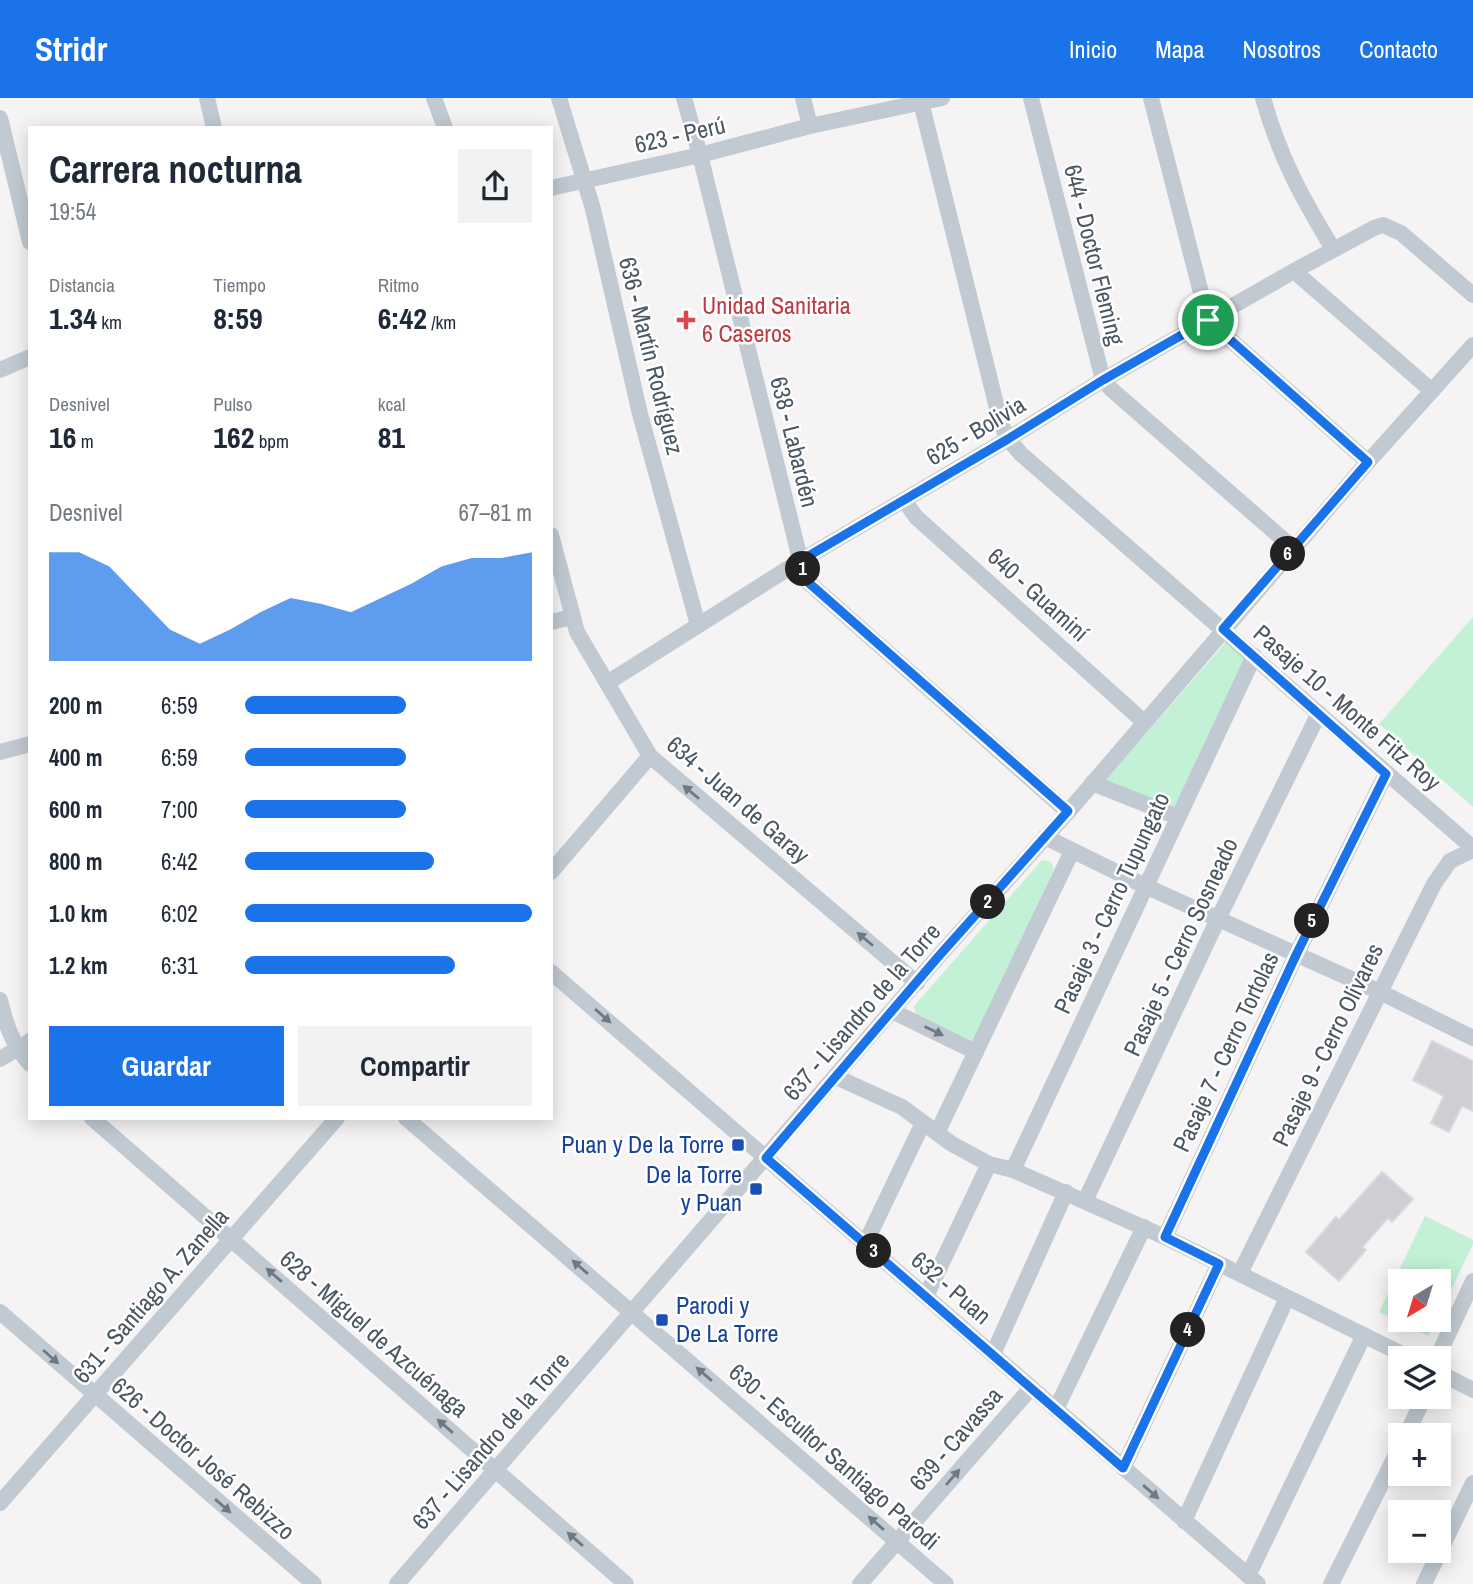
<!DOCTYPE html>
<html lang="es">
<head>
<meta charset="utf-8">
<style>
  body { margin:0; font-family:"Archivo Narrow",sans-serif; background:#f2f2f3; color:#1f2937; height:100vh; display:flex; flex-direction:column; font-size:26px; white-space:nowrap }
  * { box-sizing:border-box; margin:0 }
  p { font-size:23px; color:#747a83 }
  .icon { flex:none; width:38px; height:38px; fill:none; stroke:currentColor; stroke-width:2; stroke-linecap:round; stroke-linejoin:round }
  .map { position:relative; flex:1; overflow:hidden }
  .panel { position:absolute; left:28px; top:28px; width:525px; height:994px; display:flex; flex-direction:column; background:#fff; border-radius:0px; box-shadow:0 4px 18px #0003 }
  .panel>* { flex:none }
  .needle { width:46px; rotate:218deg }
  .buttons { position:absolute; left:1388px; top:1171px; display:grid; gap:14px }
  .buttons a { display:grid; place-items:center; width:63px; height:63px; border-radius:0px; background:#fff; box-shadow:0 4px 18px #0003; font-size:35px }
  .pin { position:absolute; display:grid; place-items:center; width:60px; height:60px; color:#fff; margin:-30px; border:4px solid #fff; border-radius:50%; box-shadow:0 2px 7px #0007 }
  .km { position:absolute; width:35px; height:35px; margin:-18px; border-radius:50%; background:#222; color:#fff; font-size:19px; line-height:35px; text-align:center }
  .round { display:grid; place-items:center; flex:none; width:74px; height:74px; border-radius:0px; background:#f2f2f3 }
  .head { display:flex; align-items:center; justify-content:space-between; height:119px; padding:0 21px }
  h1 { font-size:38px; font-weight:700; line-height:52px }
  .figures { display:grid; grid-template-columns:repeat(3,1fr); gap:10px; height:119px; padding:7px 21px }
  .figures div { display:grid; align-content:center }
  .figures b { font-size:30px; font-weight:700 }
  .figures small { font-size:19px; font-weight:400 }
  .figures p { font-size:19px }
  .chart { height:196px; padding:14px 21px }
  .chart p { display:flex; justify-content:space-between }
  .chart svg { width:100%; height:126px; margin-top:7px; fill:#1a73e8; opacity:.7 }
  .button { display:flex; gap:14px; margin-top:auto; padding:14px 21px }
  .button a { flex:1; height:80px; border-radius:0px; background:#1a73e8; color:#fff; font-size:28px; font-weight:700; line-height:80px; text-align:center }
  .button a+a { background:#f2f2f3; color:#1f2937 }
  ul { padding:0 21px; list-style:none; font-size:23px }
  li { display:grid; grid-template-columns:112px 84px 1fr; align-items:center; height:52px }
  li i { height:18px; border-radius:9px; background:#1a73e8 }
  header { display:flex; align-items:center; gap:42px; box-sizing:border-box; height:98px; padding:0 35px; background:#1a73e8; color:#fff }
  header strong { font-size:33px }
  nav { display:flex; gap:38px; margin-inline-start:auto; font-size:24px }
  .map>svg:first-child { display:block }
  .green { fill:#c3f1d5 }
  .building { fill:#cdcfd5; stroke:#d7d9de; stroke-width:2 }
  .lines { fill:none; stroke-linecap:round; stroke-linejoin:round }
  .minor { stroke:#c1cad2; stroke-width:16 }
  .oneway { fill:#6e7983 }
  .route-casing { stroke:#fff; stroke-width:14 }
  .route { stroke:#1a73e8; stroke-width:9 }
  .health-dot { fill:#e0444e; stroke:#fff; stroke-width:2.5 }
  .transit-dot { fill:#1a4fb4; stroke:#fff; stroke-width:2.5 }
  .labels { text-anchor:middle; stroke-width:5; stroke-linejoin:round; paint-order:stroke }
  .street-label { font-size:24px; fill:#4a5661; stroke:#fff }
  .health-label { font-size:24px; fill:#be3a42; stroke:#fff; text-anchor:start }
  .transit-label { font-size:24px; fill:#164399; stroke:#fff; text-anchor:end }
</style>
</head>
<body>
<header>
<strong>Stridr</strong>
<nav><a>Inicio</a><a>Mapa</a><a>Nosotros</a><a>Contacto</a></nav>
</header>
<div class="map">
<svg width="1473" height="1486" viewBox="0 0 1473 1486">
  <rect width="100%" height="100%" fill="#f5f3f3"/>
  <g class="green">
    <path d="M 1473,519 L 1473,709 L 1379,626 Z"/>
    <path d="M 1226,544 L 1247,563 L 1173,713 L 1103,685 Z"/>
    <path d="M 1042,762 L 1051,764 L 1054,771 L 975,944 L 916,917 L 914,908 Z"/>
    <path d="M 1425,1118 L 1473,1142 L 1473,1146 L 1439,1217 L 1438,1183 L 1400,1183 L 1400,1222 L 1436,1222 L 1428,1238 L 1379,1214 Z"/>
  </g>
  <g class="building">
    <path d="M 1432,943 L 1473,963 L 1473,1013 L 1462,1008 L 1449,1034 L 1431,1025 L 1444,998 L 1413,982 Z"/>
    <path d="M 1382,1074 L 1413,1101 L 1392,1124 L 1388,1120 L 1362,1149 L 1366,1152 L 1339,1183 L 1306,1154 L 1336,1119 L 1339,1122 Z"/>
  </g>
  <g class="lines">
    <g class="minor">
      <path d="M 207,0 L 214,30"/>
      <path d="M 434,0 L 445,30"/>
      <path d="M 559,0 L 593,111 L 640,316 L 698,527"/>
      <path d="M 684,0 L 700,57 L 804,477 L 809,485 L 1068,714"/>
      <path d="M 803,0 L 810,28"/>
      <path d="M 920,0 L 1001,326 L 1008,341 L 1021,356 L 1473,750"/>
      <path d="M 1031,0 L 1103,282 L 1111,291 L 1293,450"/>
      <path d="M 1151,0 L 1208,222 L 1368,364"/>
      <path d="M 1263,0 C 1280,60 1301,98 1333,151"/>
      <path d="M 0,20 L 30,144"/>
      <path d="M 551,90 L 700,57 L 810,28 L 942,0"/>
      <path d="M 1294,173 L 1432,293"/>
      <path d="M 0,272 L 30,259"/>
      <path d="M 904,402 L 916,419 L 1144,624"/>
      <path d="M 551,437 L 577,534 L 650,658 L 917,885"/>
      <path d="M 551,524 L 572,519"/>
      <path d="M 607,585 L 800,463 L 1008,341 L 1103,282 L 1294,173 L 1374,130 L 1383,127 L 1401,135 L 1473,197"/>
      <path d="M 0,654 L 30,646"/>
      <path d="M 1092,685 L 1178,719"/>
      <path d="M 1045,739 L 1145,788 L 1380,894 L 1473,940"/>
      <path d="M 551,774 L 650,658"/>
      <path d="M 551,874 L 1258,1486"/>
      <path d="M 0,902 C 6,927 12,946 30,966"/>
      <path d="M 892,913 L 976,954"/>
      <path d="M 0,961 L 30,943"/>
      <path d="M 836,979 L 902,1009 L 952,1046 L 989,1066 L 1013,1072 L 1165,1139 L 1410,1260"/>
      <path d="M 92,1020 L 626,1486"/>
      <path d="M 406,1020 L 946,1486"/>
      <path d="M 937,1035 L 1072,753"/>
      <path d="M 1013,1072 L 1254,558"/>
      <path d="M 1085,1103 L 1218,821 L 1319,615"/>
      <path d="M 1165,1139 L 1297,855 L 1386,676"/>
      <path d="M 865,1146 L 923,1025"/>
      <path d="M 1240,1175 L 1434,786 L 1450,763 L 1473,752"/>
      <path d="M 926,1198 L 989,1066"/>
      <path d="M 0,1214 L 314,1486"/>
      <path d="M 993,1256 L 1066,1094"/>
      <path d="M 1437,1260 L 1473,1183"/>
      <path d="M 1438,1274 L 1473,1292"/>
      <path d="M 1056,1311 L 1144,1129"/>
      <path d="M 1406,1337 L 1425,1298"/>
      <path d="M 1123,1370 L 1219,1166"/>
      <path d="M 0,1405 L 337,1020"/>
      <path d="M 1184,1423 L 1287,1200"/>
      <path d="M 1248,1478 L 1364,1237"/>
      <path d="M 397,1486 L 938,859 L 1068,714 L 1368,364 L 1473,247"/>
      <path d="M 860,1486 L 1031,1290"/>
      <path d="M 1331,1486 L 1400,1349"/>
      <path d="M 1424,1486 L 1473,1385"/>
    </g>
  </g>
  <defs><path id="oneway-solid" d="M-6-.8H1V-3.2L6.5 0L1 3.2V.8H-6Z" transform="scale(1.75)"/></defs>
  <g class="oneway">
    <use href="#oneway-solid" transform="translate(691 694) rotate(-140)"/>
    <use href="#oneway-solid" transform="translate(865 841) rotate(-140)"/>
    <use href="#oneway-solid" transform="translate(603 918) rotate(41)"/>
    <use href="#oneway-solid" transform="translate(934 933) rotate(26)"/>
    <use href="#oneway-solid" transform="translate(580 1169) rotate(-139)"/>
    <use href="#oneway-solid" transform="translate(274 1177) rotate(-139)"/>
    <use href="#oneway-solid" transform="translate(51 1259) rotate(42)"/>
    <use href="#oneway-solid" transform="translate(704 1276) rotate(-139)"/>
    <use href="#oneway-solid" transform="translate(445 1328) rotate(-139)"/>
    <use href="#oneway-solid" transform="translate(953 1379) rotate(-49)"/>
    <use href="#oneway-solid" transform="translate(1151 1394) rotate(41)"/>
    <use href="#oneway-solid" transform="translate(223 1408) rotate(41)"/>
    <use href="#oneway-solid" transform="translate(876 1425) rotate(-139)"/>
    <use href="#oneway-solid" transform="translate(575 1441) rotate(-139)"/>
  </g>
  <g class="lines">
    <g class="route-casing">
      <path id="route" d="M 1208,222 L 1368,364 L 1223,531 L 1386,676 L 1297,855 L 1165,1139 L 1219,1166 L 1123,1370 L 766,1060 L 938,859 L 1068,713 L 809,485 L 800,463 L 1008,341 L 1103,282 Z"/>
    </g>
    <use href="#route" class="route"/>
  </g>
  <path class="health-dot" d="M682.5 211.5h7v7h7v7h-7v7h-7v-7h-7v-7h7z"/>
  <g class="transit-dot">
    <rect x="731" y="1040" width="14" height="14" rx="3.5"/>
    <rect x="749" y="1084" width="14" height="14" rx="3.5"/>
    <rect x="655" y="1215" width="14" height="14" rx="3.5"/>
  </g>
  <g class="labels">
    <g class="street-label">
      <text transform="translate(680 37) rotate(-13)" y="8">623 - Perú</text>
      <text transform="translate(1094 157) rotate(76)" y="8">644 - Doctor Fleming</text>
      <text transform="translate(651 258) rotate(76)" y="8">636 - Martín Rodríguez</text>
      <text transform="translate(976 333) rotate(-31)" y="8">625 - Bolivia</text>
      <text transform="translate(794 344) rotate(76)" y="8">638 - Labardén</text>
      <text transform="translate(1038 497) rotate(42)" y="8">640 - Guaminí</text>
      <text transform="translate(1347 610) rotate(41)" y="8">Pasaje 10 - Monte Fitz Roy</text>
      <text transform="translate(738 702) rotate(41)" y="8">634 - Juan de Garay</text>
      <text transform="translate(1112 805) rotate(-65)" y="8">Pasaje 3 - Cerro Tupungato</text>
      <text transform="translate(1181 849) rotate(-65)" y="8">Pasaje 5 - Cerro Sosneado</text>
      <text transform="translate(862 914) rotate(-49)" y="8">637 - Lisandro de la Torre</text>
      <text transform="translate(1328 947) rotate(-64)" y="8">Pasaje 9 - Cerro Olivares</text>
      <text transform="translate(1226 954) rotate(-65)" y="8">Pasaje 7 - Cerro Tortolas</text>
      <text transform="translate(951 1190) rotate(41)" y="8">632 - Puan</text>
      <text transform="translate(151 1198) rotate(-49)" y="8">631 - Santiago A. Zanella</text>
      <text transform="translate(374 1236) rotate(41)" y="8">628 - Miguel de Azcuénaga</text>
      <text transform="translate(956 1341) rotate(-49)" y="8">639 - Cavassa</text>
      <text transform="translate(491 1343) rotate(-49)" y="8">637 - Lisandro de la Torre</text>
      <text transform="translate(834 1359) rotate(41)" y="8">630 - Escultor Santiago Parodi</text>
      <text transform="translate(203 1361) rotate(41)" y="8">626 - Doctor José Rebizzo</text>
    </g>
    <g class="health-label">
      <text x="702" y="216">Unidad Sanitaria<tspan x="702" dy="28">6 Caseros</tspan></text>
    </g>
    <g class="transit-label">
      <text x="724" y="1055">Puan y De la Torre</text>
      <text x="742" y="1085">De la Torre<tspan x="742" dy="28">y Puan</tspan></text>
      <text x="676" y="1216" text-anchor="start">Parodi y<tspan x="676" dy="28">De La Torre</tspan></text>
    </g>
  </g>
</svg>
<div class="buttons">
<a><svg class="needle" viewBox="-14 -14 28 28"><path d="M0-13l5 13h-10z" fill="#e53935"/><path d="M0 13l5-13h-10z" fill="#747a83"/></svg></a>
<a><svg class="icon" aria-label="layers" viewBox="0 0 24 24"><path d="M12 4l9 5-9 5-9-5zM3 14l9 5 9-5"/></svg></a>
<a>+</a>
<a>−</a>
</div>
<div class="pin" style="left:1208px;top:222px;background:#1e9e55"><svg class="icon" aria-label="arrive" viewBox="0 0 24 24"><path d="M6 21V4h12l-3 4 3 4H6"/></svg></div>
<b class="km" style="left:803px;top:471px">1</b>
<b class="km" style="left:988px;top:804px">2</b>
<b class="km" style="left:874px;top:1153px">3</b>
<b class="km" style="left:1188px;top:1232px">4</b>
<b class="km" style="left:1312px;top:823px">5</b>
<b class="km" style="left:1288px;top:456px">6</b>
<section class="panel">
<div class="head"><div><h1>Carrera nocturna</h1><p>19:54</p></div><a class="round"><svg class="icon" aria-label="share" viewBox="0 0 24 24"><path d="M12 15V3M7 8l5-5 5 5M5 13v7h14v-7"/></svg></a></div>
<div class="figures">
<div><p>Distancia</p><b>1.34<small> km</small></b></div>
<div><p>Tiempo</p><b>8:59</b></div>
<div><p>Ritmo</p><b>6:42<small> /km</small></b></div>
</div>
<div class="figures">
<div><p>Desnivel</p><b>16<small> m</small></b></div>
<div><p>Pulso</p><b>162<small> bpm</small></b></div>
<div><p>kcal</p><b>81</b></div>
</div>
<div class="chart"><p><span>Desnivel</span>67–81 m</p>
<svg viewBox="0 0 160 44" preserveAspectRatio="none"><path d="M0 44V6L10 6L20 11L30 22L40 33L50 38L60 33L70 27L80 22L90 24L100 27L110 22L120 17L130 11L140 8L150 8L160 6V44z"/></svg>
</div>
<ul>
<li><b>200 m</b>6:59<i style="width:56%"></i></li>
<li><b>400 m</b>6:59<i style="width:56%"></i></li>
<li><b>600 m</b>7:00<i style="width:56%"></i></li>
<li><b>800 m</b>6:42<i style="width:66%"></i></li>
<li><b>1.0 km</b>6:02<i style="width:100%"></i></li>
<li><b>1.2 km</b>6:31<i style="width:73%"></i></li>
</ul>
<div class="button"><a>Guardar</a><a>Compartir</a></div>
</section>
</div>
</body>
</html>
